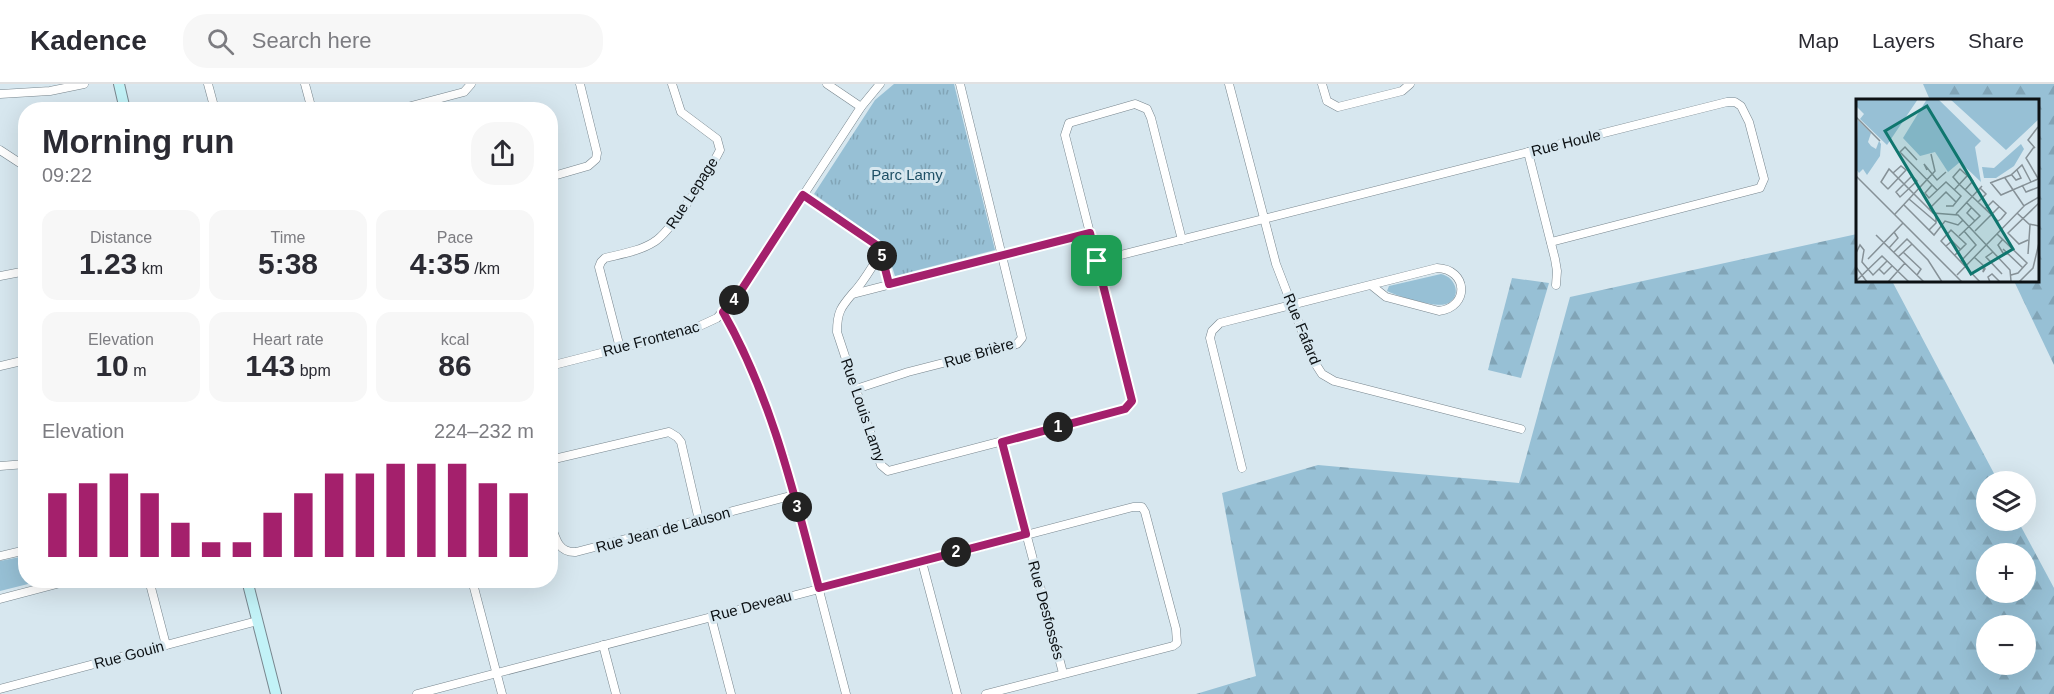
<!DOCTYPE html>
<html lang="en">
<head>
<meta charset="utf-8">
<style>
  body { margin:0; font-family:Helvetica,sans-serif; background:#f7f7f7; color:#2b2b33; height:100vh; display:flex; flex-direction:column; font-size:22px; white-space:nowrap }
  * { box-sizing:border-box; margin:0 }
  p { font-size:20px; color:#7c7c81 }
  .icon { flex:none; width:33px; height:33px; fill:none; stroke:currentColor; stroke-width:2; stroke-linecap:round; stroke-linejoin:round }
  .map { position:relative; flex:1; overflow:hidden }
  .side { position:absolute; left:18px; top:18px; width:540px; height:486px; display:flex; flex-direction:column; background:#fff; border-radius:24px; box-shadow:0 6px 24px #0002 }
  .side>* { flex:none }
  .tools { position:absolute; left:1976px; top:387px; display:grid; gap:12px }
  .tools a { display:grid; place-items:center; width:60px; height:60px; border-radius:50%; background:#fff; box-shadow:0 6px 24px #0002; font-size:30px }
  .pin { position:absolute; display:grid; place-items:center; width:51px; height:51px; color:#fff; margin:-26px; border-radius:12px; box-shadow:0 3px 9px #0006 }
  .km { position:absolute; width:30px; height:30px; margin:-15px; border-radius:50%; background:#222; color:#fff; font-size:16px; line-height:30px; text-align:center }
  .round { display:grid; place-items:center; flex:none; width:63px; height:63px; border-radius:24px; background:#f7f7f7 }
  .overview { display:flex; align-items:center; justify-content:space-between; height:102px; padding:0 24px }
  h1 { font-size:33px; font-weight:700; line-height:45px }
  .stats { display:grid; grid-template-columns:repeat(3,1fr); gap:9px; height:102px; padding:6px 24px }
  .stats div { display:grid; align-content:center; border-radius:15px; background:#f7f7f7; text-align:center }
  .stats b { font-size:30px; font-weight:700 }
  .stats small { font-size:16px; font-weight:400 }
  .stats p { font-size:16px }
  .chart { height:168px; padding:12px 24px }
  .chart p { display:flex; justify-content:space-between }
  .chart svg { width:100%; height:108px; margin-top:6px; stroke:#a4206c; stroke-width:6 }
  header { display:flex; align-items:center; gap:36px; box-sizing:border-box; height:84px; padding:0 30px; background:#fff; border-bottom:2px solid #e1e1e2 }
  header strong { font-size:28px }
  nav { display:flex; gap:33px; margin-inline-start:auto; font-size:21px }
  .search { width:420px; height:54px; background:#f7f7f7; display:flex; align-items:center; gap:15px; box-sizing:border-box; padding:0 21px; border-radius:24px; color:#7c7c81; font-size:22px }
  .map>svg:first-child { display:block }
  .grass { fill:#97c0d5 }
  .forest { fill:url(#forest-firs); fill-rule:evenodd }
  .park { fill:url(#park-tufts) }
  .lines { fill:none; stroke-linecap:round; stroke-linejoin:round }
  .street-casing { stroke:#78868e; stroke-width:9 }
  .secondary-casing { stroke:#78868e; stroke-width:12 }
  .street { stroke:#fff; stroke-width:8 }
  .secondary { stroke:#c2f2f7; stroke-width:10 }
  .route-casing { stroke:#fff; stroke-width:12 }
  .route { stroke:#a4206c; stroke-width:8 }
  .labels { text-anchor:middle; stroke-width:6; stroke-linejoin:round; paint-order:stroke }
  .street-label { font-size:15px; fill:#0c1114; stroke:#d7e7ef }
  .park-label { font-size:15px; fill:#1e4f65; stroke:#d7e7ef }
  .inset-road { fill:none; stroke:#869197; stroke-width:1.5 }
  .view { fill:#0f766e; fill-opacity:0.15; stroke:#0f766e; stroke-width:3 }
  .inset-edge { fill:none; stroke:#0c1114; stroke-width:3 }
</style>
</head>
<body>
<header>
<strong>Kadence</strong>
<div class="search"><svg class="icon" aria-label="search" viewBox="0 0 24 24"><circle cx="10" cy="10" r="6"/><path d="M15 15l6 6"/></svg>Search here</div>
<nav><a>Map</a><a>Layers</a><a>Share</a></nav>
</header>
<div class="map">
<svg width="2054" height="610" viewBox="0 0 2054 610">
  <defs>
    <pattern id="forest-firs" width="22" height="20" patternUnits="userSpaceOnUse" patternTransform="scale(1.5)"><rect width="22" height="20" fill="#97c0d5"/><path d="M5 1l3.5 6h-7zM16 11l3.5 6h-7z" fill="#81a4b6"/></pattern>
    <pattern id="park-tufts" width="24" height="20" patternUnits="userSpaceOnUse" patternTransform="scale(1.5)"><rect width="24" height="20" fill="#97c0d5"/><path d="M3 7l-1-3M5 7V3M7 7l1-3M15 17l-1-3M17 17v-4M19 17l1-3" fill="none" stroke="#81a4b6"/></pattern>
  </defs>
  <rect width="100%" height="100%" fill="#d7e7ef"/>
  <g class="grass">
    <path d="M 1441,190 C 1456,193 1463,214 1446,220 C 1437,224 1396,212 1387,207 L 1389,202 Z"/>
    <path d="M 25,472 L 26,496 L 40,497 L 0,507 L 0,477 Z"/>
  </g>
  <g class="forest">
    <path d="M 1923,0 L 2054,0 L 2054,281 L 2014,197 L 2038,196 L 2038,16 L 1930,16 Z"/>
    <path d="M 1857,150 L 1858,196 L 1892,197 L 1998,397 L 1986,398 L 1986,436 L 2018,437 L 2054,504 L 2054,610 L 1196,610 L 1256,592 L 1222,409 L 1318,381 L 1519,399 L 1570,213 ZM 1986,470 L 2025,470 L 2025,508 L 1986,508 ZM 1986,542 L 2025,542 L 2025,580 L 1986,580 Z"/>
    <path d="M 1512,194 L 1549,199 L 1521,294 L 1488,286 Z"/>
  </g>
  <path class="park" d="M 894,0 L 954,0 L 995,166 L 895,192 L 886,164 L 882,158 L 814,110 L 875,16 Z"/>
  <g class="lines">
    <g class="street-casing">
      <g id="street">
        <path d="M 208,0 L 215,26"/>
        <path d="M 305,0 L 312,26"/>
        <path d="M 827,0 L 861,23"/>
        <path d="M 1229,0 L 1276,180 L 1313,276 L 1322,290 L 1334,297 L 1521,345"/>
        <path d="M 1322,0 L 1327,17 L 1338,23 L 1402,7 L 1410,0"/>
        <path d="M 0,10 L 50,7 L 84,0"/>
        <path d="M 396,26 L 464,8 L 471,0"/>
        <path d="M 0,66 L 26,83"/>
        <path d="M 1528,68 L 1555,175 L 1557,187 L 1556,201"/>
        <path d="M 550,93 L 588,82 L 596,75 L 597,69 L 580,0"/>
        <path d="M 803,111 L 875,160 L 881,169 L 889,200"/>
        <path d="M 881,169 C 872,182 864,198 853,209 C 841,223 837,228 837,248 L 881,381 L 888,387 L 1125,325 L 1129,322 L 1132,314 L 1065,51 L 1069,39 L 1135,20 L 1147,25 L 1151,34 L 1182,156"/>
        <path d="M 1097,177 L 1727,18 L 1735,18 L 1741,22 L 1749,38 L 1764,95 L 1760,104 L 1551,158"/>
        <path d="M 0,192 L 26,187"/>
        <path d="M 853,210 L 1090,149"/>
        <path d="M 723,228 L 752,284 L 784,372 L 846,610"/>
        <path d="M 620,264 L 599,183 L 601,178 L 605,174 C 621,170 640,167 654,158 C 671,148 710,86 720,66 L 717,55 L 681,28 L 672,0"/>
        <path d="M 0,282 L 26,276"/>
        <path d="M 550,282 L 691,246 L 717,234 L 742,205 L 861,23 L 880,0"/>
        <path d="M 856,305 L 908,288 L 1017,260 L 1022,254 L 960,0"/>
        <path d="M 1002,358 L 1063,589"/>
        <path d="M 550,376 L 669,348 L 677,353 L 681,358 L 699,436"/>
        <path d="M 0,382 L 26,380"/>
        <path d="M 1242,384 L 1210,254 L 1212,247 L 1220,239 L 1437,184 C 1468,185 1470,223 1439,227 L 1386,213 L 1371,201"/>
        <path d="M 550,437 C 555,452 557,469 576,468 L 794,411"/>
        <path d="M 0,472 L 26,466"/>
        <path d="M 922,478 L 957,610"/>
        <path d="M 149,496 L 166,561"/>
        <path d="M 472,496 L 502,610"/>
        <path d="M 0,515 L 72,496"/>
        <path d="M 711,533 L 731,610"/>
        <path d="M 603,561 L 616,610"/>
        <path d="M 0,605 L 257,537"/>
        <path d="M 417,610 L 1133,423 L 1142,423 L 1145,428 L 1176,545 L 1177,559 L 1173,562 L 986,610"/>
      </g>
    </g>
    <g class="secondary-casing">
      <g id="secondary">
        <path d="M 119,0 L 125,26"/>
        <path d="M 247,496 L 276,610"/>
      </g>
    </g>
    <use href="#street" class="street"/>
    <use href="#secondary" class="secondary"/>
  </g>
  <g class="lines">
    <g class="route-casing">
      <path id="route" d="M 803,111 L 875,160 L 881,169 L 889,200 L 1090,149 L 1132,317 L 1125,325 L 1002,358 L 1026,450 L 819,504 C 794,410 772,314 723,228 L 742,205 Z"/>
    </g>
    <use href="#route" class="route"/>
  </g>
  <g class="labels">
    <g class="street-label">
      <text transform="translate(1566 59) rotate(-14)" y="5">Rue Houle</text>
      <text transform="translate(692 109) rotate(-57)" y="5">Rue Lepage</text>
      <text transform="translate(1302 245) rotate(68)" y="5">Rue Fafard</text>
      <text transform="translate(651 255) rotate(-15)" y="5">Rue Frontenac</text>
      <text transform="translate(979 269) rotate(-16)" y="5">Rue Brière</text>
      <text transform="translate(863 326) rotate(71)" y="5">Rue Louis Lamy</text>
      <text transform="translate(663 446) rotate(-15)" y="5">Rue Jean de Lauson</text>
      <text transform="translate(751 522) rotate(-15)" y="5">Rue Deveau</text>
      <text transform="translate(1046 526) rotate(75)" y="5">Rue Desfossés</text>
      <text transform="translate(129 571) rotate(-15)" y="5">Rue Gouin</text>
    </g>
    <g class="park-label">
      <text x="907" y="96">Parc Lamy</text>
    </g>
  </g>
  <g transform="translate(1856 15)">
    <rect width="183" height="183" fill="#d7e7ef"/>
    <path d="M 0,0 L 62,0 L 31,46 L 4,20 L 8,15 L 0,7 ZM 71,0 L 82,0 L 125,42 L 119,48 L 125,83 L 104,63 L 92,73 L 79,53 L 64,57 L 47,39 ZM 94,0 L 183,0 L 183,20 L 150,51 ZM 2,21 L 15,34 L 12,43 L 15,47 L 20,50 L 23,42 L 25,45 L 24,57 L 11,76 L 7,70 L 3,74 L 0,70 ZM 165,45 L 168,50 L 158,67 L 140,79 L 128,79 L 126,68 L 138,69 Z" fill="#97c0d5"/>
    <path class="inset-road" d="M 0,18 L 24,42M 178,48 L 170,59 L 183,81M 179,49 L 172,41 L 182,28M 61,61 L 49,48 L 44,53 L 81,91M 71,71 L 68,65 L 81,81 L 90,73M 155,75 L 160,81 L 165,79 L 161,71M 0,77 L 106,183M 56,77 L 61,82 L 44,98 L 40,93 ZM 149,79 L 168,107M 134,84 L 155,76 L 166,66 L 175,83M 135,84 L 145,96 L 182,80M 76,86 L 69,94 L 73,99 L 90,83 L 105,97 L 97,107 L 90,107M 166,86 L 170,93 L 183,88M 32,90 L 25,83 L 33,70 L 77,114 L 102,116 L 154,171 L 155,182M 32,90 L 50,71 L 45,67 L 37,74M 98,91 L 111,77M 109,91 L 117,82 L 104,70 L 97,78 L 103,85 L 142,122 L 145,120M 53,100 L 80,123M 122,103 L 130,95 L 124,89M 48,106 L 78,136 L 89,122 L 102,126 L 107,121M 116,108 L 111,114 L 119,122M 73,110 L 90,93 L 100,103M 129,110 L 137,102 L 150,114 L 145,120M 161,114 L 173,125 L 183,127M 39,115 L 79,72 L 75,55M 100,115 L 126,87M 73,131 L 80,124 L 80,114M 119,132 L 143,108M 141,135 L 171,164 L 162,174 L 155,176M 20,136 L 68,183M 103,137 L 124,117 L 110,103M 147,140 L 142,146 L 147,154 L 152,155M 172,141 L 163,145 L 152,134 L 183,104M 90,147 L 96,142 L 105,151M 33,149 L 42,139 L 38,133M 147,150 L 167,169M 38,153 L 51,140 L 72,161 L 86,183M 47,153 L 65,170 L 61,176M 137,153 L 130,158 L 146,175M 0,154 L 4,146 L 8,151 L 6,163 L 17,176 L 31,162M 172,155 L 174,126M 99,156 L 110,145 L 95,131 L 85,142 L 124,183M 42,158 L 56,145M 118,158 L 128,167 L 127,173 L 129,170 L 128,167M 12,160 L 47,124M 105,162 L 120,146 L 108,132M 0,168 L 11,183M 23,170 L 28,175 L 36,167M 101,176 L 169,106 L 183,98M 0,182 L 26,157 L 53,183M 32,183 L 49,164M 134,183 L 132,178 L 136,175 L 144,183M 163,183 L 177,169 L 183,144"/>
    <path class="view" d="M 71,7 L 157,150 L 115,175 L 29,32 Z"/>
    <rect width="183" height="183" class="inset-edge"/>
  </g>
</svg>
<div class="tools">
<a><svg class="icon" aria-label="layers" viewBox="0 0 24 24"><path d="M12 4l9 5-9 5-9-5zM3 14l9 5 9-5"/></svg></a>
<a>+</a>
<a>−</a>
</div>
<div class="pin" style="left:1097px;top:177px;background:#1e9e55"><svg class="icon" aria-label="arrive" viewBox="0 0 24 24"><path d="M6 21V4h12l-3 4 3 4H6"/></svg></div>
<b class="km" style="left:1058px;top:343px">1</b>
<b class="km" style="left:956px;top:468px">2</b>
<b class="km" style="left:797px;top:423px">3</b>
<b class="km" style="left:734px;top:216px">4</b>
<b class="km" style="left:882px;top:172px">5</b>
<section class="side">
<div class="overview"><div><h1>Morning run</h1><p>09:22</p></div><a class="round"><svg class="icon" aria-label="share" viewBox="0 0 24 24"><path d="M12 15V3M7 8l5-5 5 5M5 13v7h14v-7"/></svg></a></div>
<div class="stats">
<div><p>Distance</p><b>1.23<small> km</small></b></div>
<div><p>Time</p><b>5:38</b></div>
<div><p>Pace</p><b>4:35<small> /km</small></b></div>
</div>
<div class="stats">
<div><p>Elevation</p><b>10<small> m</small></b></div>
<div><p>Heart rate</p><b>143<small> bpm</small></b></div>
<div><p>kcal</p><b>86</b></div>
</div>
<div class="chart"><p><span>Elevation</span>224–232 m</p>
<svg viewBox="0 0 160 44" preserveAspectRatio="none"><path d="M5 44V18M15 44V14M25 44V10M35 44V18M45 44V30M55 44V38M65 44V38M75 44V26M85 44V18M95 44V10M105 44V10M115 44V6M125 44V6M135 44V6M145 44V14M155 44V18"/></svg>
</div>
</section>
</div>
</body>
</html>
